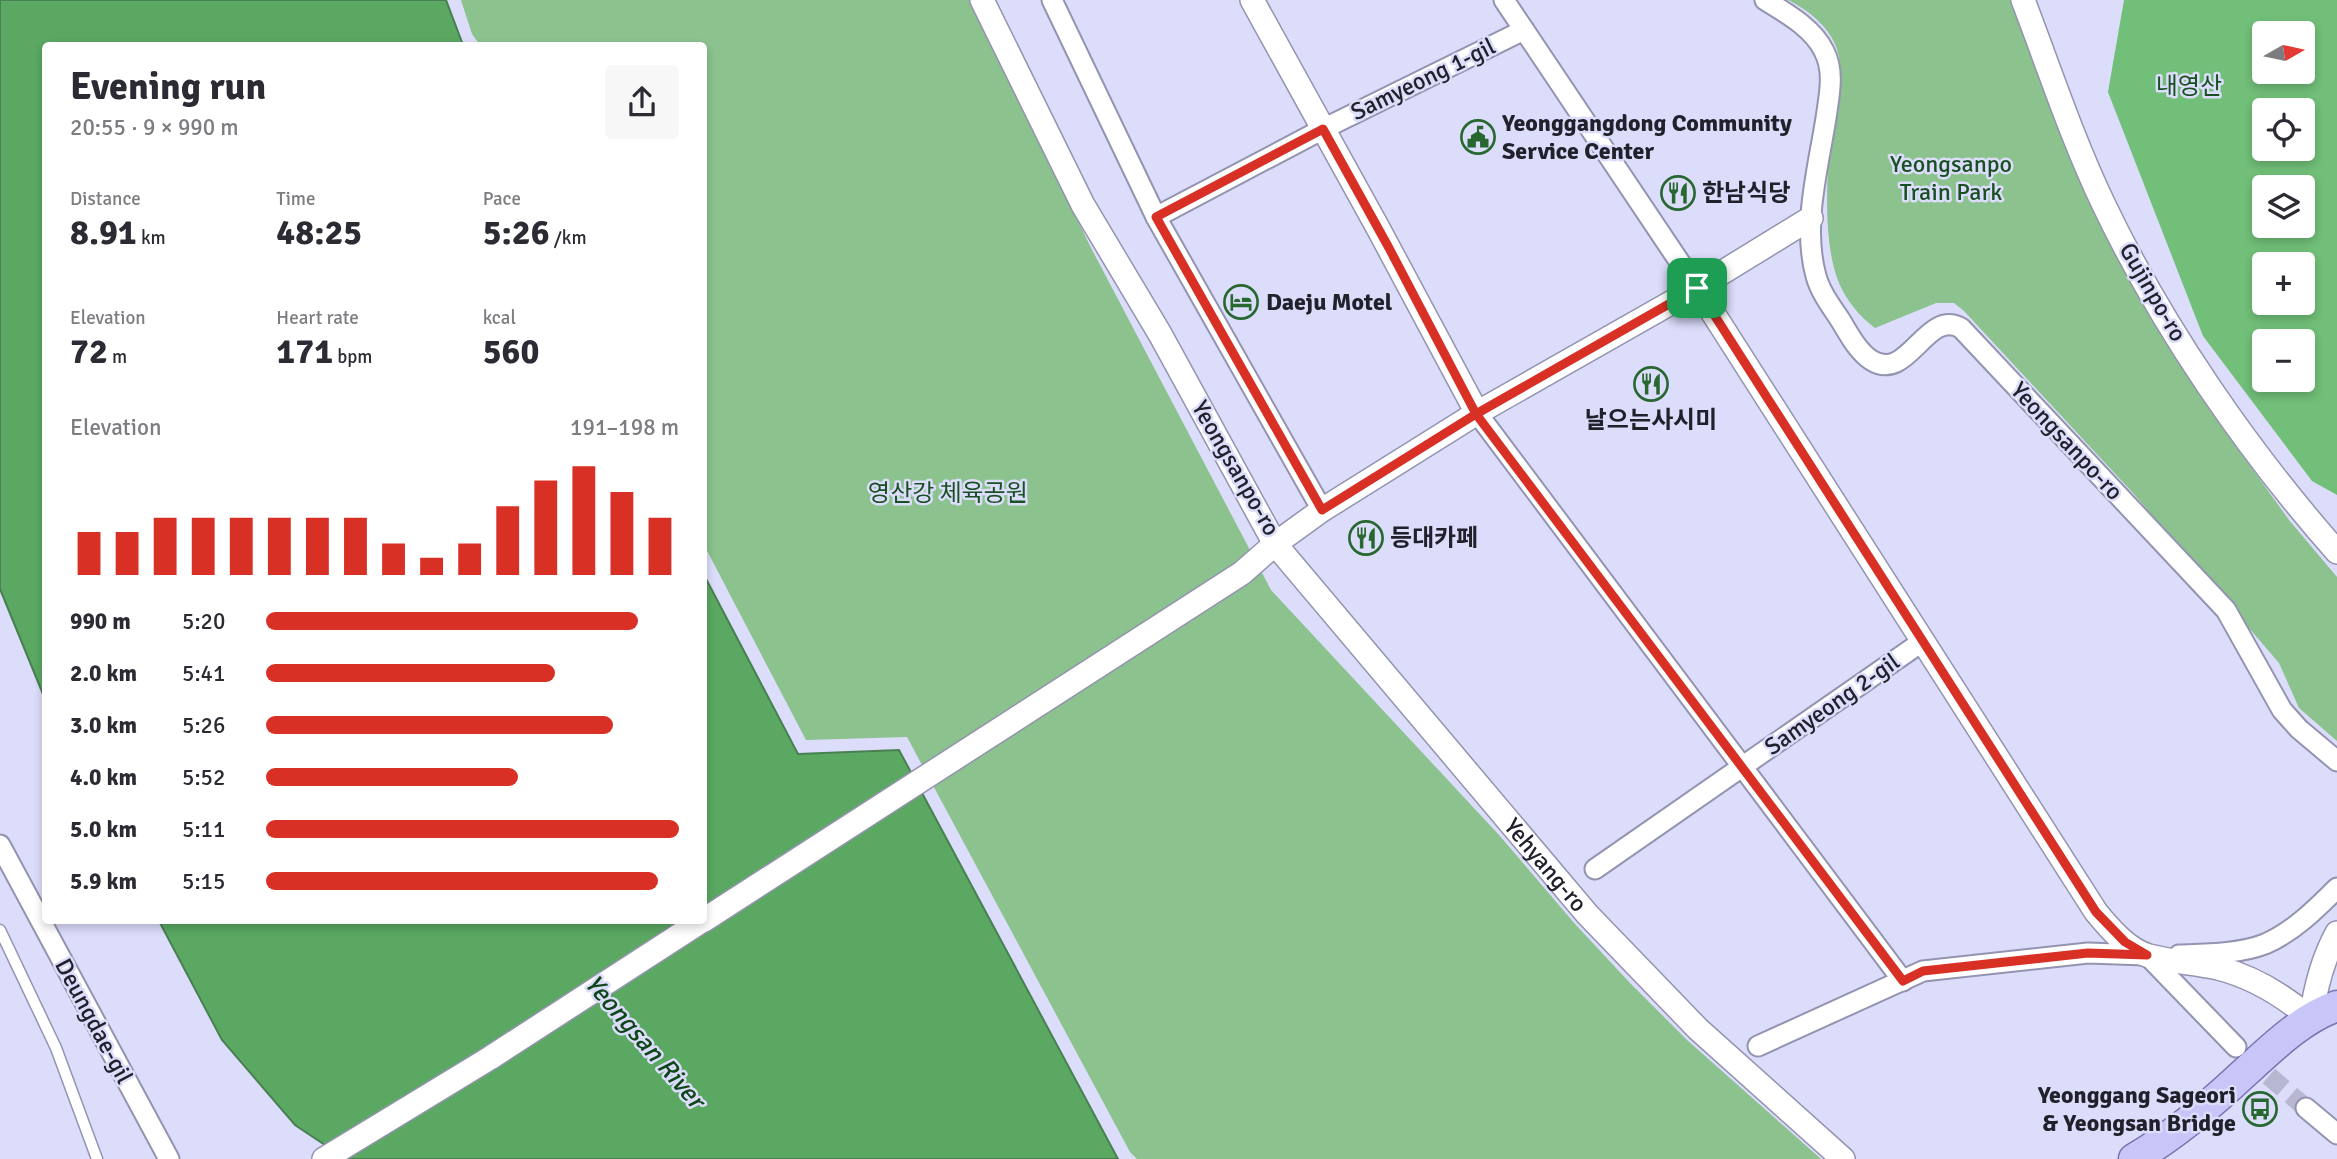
<!DOCTYPE html>
<html lang="en">
<head>
<meta charset="utf-8">
<style>
  body { margin:0; font-family:Signika,"Noto Sans KR",sans-serif; background:#f7f7f7; color:#2b2b33; height:100vh; display:flex; flex-direction:column; font-size:26px; white-space:nowrap }
  * { box-sizing:border-box; margin:0 }
  p { font-size:23px; color:#7c7c81 }
  .icon { flex:none; width:38px; height:38px; fill:none; stroke:currentColor; stroke-width:2; stroke-linecap:round; stroke-linejoin:round }
  .map { position:relative; flex:1; overflow:hidden }
  .drawer { position:absolute; left:42px; top:42px; width:665px; height:882px; display:flex; flex-direction:column; background:#fff; border-radius:7px; box-shadow:0 4px 10px #0003 }
  .drawer>* { flex:none }
  .needle { width:46px; rotate:81deg }
  .controls { position:absolute; left:2252px; top:21px; display:grid; gap:14px }
  .controls a { display:grid; place-items:center; width:63px; height:63px; border-radius:7px; background:#fff; box-shadow:0 4px 10px #0003; font-size:35px }
  .pin { position:absolute; display:grid; place-items:center; width:60px; height:60px; color:#fff; margin:-30px; border-radius:14px; box-shadow:0 4px 10px #0006 }
  .round { display:grid; place-items:center; flex:none; width:74px; height:74px; border-radius:7px; background:#f7f7f7 }
  .headline { display:flex; align-items:center; justify-content:space-between; height:119px; padding:0 28px }
  h1 { font-size:38px; font-weight:700; line-height:52px }
  .stats { display:grid; grid-template-columns:repeat(3,1fr); gap:10px; height:119px; padding:7px 28px }
  .stats div { display:grid; align-content:center }
  .stats b { font-size:35px; font-weight:700 }
  .stats small { font-size:19px; font-weight:400 }
  .stats p { font-size:19px }
  .chart { height:196px; padding:14px 28px }
  .chart p { display:flex; justify-content:space-between }
  .chart svg { width:100%; height:126px; margin-top:7px; stroke:#d93025; stroke-width:6 }
  ul { padding:0 28px; list-style:none; font-size:23px }
  li { display:grid; grid-template-columns:112px 84px 1fr; align-items:center; height:52px }
  li i { height:18px; border-radius:9px; background:#d93025 }
  .map>svg:first-child { display:block }
  .green { fill:#8bc28e }
  .forest { fill:#71bf78; fill-rule:evenodd }
  .water { fill:#5aa862; stroke:#498052; stroke-width:2 }
  .lines { fill:none; stroke-linecap:round; stroke-linejoin:round }
  .minor-tunnel { stroke:#b7b7d2; stroke-width:19; stroke-dasharray:19 10; stroke-linecap:butt }
  .service-casing { stroke:#9493b0; stroke-width:13 }
  .minor-casing { stroke:#9493b0; stroke-width:23 }
  .tertiary-casing { stroke:#9493b0; stroke-width:26 }
  .primary-casing { stroke:#7673ae; stroke-width:33 }
  .service { stroke:#fff; stroke-width:10 }
  .minor { stroke:#fff; stroke-width:19 }
  .tertiary { stroke:#fff; stroke-width:23 }
  .primary { stroke:#c8c5f8; stroke-width:30 }
  .route-casing { stroke:#fff; stroke-width:14 }
  .route { stroke:#d93025; stroke-width:9 }
  .labels { text-anchor:middle; stroke-width:5; stroke-linejoin:round; paint-order:stroke }
  .street-label { font-size:24px; fill:#21212c; stroke:#dcdcfb }
  .park-label { font-size:24px; fill:#195021; stroke:#dcdcfb }
  .poi-label { font-size:24px; font-weight:bold; fill:#21212c; stroke:#dcdcfb; text-anchor:start }
  .water-label { font-size:26px; font-style:italic; fill:#0e4618; stroke:#dcdcfb }
</style>
</head>
<body>
<div class="map">
<svg width="2337" height="1159" viewBox="0 0 2337 1159">
  <rect width="100%" height="100%" fill="#dcdcfb"/>
  <g class="green">
    <path d="M 461,0 L 972,0 L 1090,246 L 1271,590 L 1499,835 L 1575,924 L 1630,983 L 1687,1040 L 1821,1159 L 1137,1159 L 1130,1152 L 907,737 L 806,740 L 704,545 L 704,46 L 480,45 L 472,34 Z"/>
    <path d="M 1788,0 L 2011,0 L 2040,76 L 2174,353 L 2223,428 L 2289,520 L 2337,577 L 2337,741 L 2299,708 L 2279,663 L 2133,493 L 1964,311 L 1954,303 L 1936,303 L 1875,328 C 1860,317 1846,300 1839,283 C 1820,237 1828,156 1834,107 C 1836,89 1843,71 1838,53 C 1833,30 1809,10 1788,0 Z"/>
  </g>
  <path class="forest" d="M 2124,0 L 2337,0 L 2337,495 L 2312,481 L 2203,336 L 2108,92 ZM 2264,33 L 2303,33 L 2303,72 L 2264,72 ZM 2264,110 L 2303,110 L 2303,149 L 2264,149 ZM 2264,187 L 2303,187 L 2303,226 L 2264,226 ZM 2264,264 L 2303,264 L 2303,303 L 2264,303 ZM 2264,341 L 2303,341 L 2303,380 L 2264,380 Z"/>
  <g class="water">
    <path d="M 0,0 L 446,0 L 463,45 L 46,46 L 45,699 L 0,589 Z"/>
    <path d="M 704,575 L 798,754 L 899,750 L 1118,1159 L 346,1159 L 295,1125 L 222,1040 L 159,921 L 704,920 Z"/>
  </g>
  <g class="lines">
    <path class="minor-tunnel" d="M 2247,1057 L 2306,1108"/>
    <g class="service-casing">
      <path id="service" d="M 0,930 L 56,1048 L 97,1159"/>
    </g>
    <g class="minor-casing">
      <g id="minor">
        <path d="M 1052,0 L 1156,217 L 1322,510"/>
        <path d="M 1504,0 L 1697,288"/>
        <path d="M 1765,0 C 1786,13 1813,28 1824,51 C 1835,72 1829,96 1826,118 C 1818,169 1802,225 1816,276 C 1820,291 1830,305 1839,318 C 1848,332 1857,351 1871,360 C 1908,384 1926,308 1961,328 L 2226,610 L 2282,710 L 2299,729 L 2337,761"/>
        <path d="M 1156,217 L 1323,129 L 1524,30"/>
        <path d="M 1477,413 L 1903,981"/>
        <path d="M 0,845 L 169,1159"/>
        <path d="M 1595,869 L 1923,641"/>
        <path d="M 2147,955 L 2236,1047"/>
        <path d="M 2179,955 C 2206,954 2239,954 2265,944 C 2293,932 2316,909 2337,888"/>
        <path d="M 1758,1046 L 1923,971 L 2088,953 L 2145,955"/>
        <path d="M 2306,1108 L 2337,1134"/>
      </g>
    </g>
    <g class="tertiary-casing">
      <g id="tertiary">
        <path id="s1" d="M 982,0 L 1083,205 L 1160,334 L 1275,544 L 1587,914 L 1698,1029 L 1843,1159"/>
        <path d="M 1252,0 L 1378,228 L 1477,413"/>
        <path d="M 2023,0 C 2049,68 2072,138 2103,203 C 2162,327 2247,450 2337,552"/>
        <path d="M 1697,288 L 2096,912 C 2110,929 2128,950 2149,956 C 2172,962 2195,963 2218,968 C 2254,977 2283,995 2311,1019"/>
        <path d="M 704,920 L 1242,573 L 1275,544 L 1322,510 L 1477,413 L 1697,288 L 1811,218"/>
        <path d="M 2311,1019 C 2315,989 2322,960 2337,933"/>
        <path d="M 324,1159 L 490,1058 L 703,920"/>
      </g>
    </g>
    <g class="primary-casing">
      <path id="primary" d="M 2134,1159 C 2171,1137 2210,1105 2241,1076 C 2270,1050 2300,1019 2337,1006"/>
    </g>
    <use href="#service" class="service"/>
    <use href="#minor" class="minor"/>
    <use href="#tertiary" class="tertiary"/>
    <use href="#primary" class="primary"/>
  </g>
  <g class="lines">
    <g class="route-casing">
      <path id="route" d="M 1697,288 L 1476,414 L 1389,248 L 1323,129 L 1156,217 L 1322,510 L 1476,414 L 1903,981 L 1923,971 L 2088,953 L 2147,955 L 2125,942 L 2096,912 L 1697,288"/>
    </g>
    <use href="#route" class="route"/>
  </g>
  <defs>
    <g id="civic-ring" transform="scale(1.75)"><circle r="9.5" fill="#dcdcfb" stroke="#276730" stroke-width="1.5"/><path d="M-.6-6.5H3V-4.5H.6V-3L4-1V1h2V6H-6V1h2V-1L-.6-3ZM-1.2 2.5V6h2.4V2.5Z" fill="#276730"/></g>
    <g id="restaurant-ring" transform="scale(1.75)"><circle r="9.5" fill="#dcdcfb" stroke="#276730" stroke-width="1.5"/><path d="M-5-6h1v4h1v-4h1v4h1v-4h1v5L-1.5 .5V6h-2V.5L-5-1ZM5-6V6H3V1.5H1.5Q1.5-4 5-6Z" fill="#276730"/></g>
    <g id="hotel-ring" transform="scale(1.75)"><circle r="9.5" fill="#dcdcfb" stroke="#276730" stroke-width="1.5"/><path d="M-6-4.5h1.5V1H6V5H4.5V3h-9V5H-6ZM-4 0a1.8 1.8 0 1 1 3.6 0ZM.5 0V-2.5h3Q6-2.5 6 0Z" fill="#276730"/></g>
    <g id="bus-ring" transform="scale(1.75)"><circle r="9.5" fill="#dcdcfb" stroke="#276730" stroke-width="1.5"/><path d="M-5-6H5V4H4V6H2V4H-2V6H-4V4H-5ZM-3.5-4V0h7V-4ZM-3.5 1.2v1.5H-2V1.2ZM2 1.2v1.5H3.5V1.2Z" fill="#276730"/></g>
  </defs>
  <g fill-rule="evenodd">
    <use href="#civic-ring" x="1478" y="137"/>
    <use href="#restaurant-ring" x="1678" y="193"/>
    <use href="#hotel-ring" x="1241" y="302"/>
    <use href="#restaurant-ring" x="1651" y="384"/>
    <use href="#restaurant-ring" x="1366" y="538"/>
    <use href="#bus-ring" x="2260" y="1109"/>
  </g>
  <g class="labels">
    <g class="street-label">
      <text transform="translate(1423 79) rotate(-26)" y="8">Samyeong 1-gil</text>
      <text transform="translate(2153 292) rotate(60)" y="8">Gujinpo-ro</text>
      <text transform="translate(2067 441) rotate(47)" y="8">Yeongsanpo-ro</text>
      <text transform="translate(1236 468) rotate(60)" y="8">Yeongsanpo-ro</text>
      <text transform="translate(1832 704) rotate(-35)" y="8">Samyeong 2-gil</text>
      <text dy="8" stroke="none"><textPath href="#s1" startOffset="1038">Yehyang-ro</textPath></text>
      <text transform="translate(94 1021) rotate(62)" y="8">Deungdae-gil</text>
    </g>
    <g class="park-label">
      <text x="2189" y="94">내영산</text>
      <text x="1951" y="172">Yeongsanpo<tspan x="1951" dy="28">Train Park</tspan></text>
      <text x="948" y="501">영산강 체육공원</text>
    </g>
    <g class="poi-label">
      <text x="1502" y="131">Yeonggangdong Community<tspan x="1502" dy="28">Service Center</tspan></text>
      <text x="1702" y="201">한남식당</text>
      <text x="1266" y="310">Daeju Motel</text>
      <text x="1651" y="428" text-anchor="middle">날으는사시미</text>
      <text x="1390" y="546">등대카페</text>
      <text x="2236" y="1103" text-anchor="end">Yeonggang Sageori<tspan x="2236" dy="28">&amp; Yeongsan Bridge</tspan></text>
    </g>
    <g class="water-label">
      <text transform="translate(645 1041) rotate(49)" y="9">Yeongsan River</text>
    </g>
  </g>
</svg>
<div class="controls">
<a><svg class="needle" viewBox="-14 -14 28 28"><path d="M0-13l5 13h-10z" fill="#e53935"/><path d="M0 13l5-13h-10z" fill="#7c7c81"/></svg></a>
<a><svg class="icon" aria-label="locate" viewBox="0 0 24 24"><circle cx="12" cy="12" r="6"/><path d="M12 2v4M12 18v4M2 12h4M18 12h4"/></svg></a>
<a><svg class="icon" aria-label="layers" viewBox="0 0 24 24"><path d="M12 4l9 5-9 5-9-5zM3 14l9 5 9-5"/></svg></a>
<a>+</a>
<a>−</a>
</div>
<div class="pin" style="left:1697px;top:288px;background:#1e9e55"><svg class="icon" aria-label="arrive" viewBox="0 0 24 24"><path d="M6 21V4h12l-3 4 3 4H6"/></svg></div>
<section class="drawer">
<div class="headline"><div><h1>Evening run</h1><p>20:55 · 9 × 990 m</p></div><a class="round"><svg class="icon" aria-label="share" viewBox="0 0 24 24"><path d="M12 15V3M7 8l5-5 5 5M5 13v7h14v-7"/></svg></a></div>
<div class="stats">
<div><p>Distance</p><b>8.91<small> km</small></b></div>
<div><p>Time</p><b>48:25</b></div>
<div><p>Pace</p><b>5:26<small> /km</small></b></div>
</div>
<div class="stats">
<div><p>Elevation</p><b>72<small> m</small></b></div>
<div><p>Heart rate</p><b>171<small> bpm</small></b></div>
<div><p>kcal</p><b>560</b></div>
</div>
<div class="chart"><p><span>Elevation</span>191–198 m</p>
<svg viewBox="0 0 160 44" preserveAspectRatio="none"><path d="M5 44V29M15 44V29M25 44V24M35 44V24M45 44V24M55 44V24M65 44V24M75 44V24M85 44V33M95 44V38M105 44V33M115 44V20M125 44V11M135 44V6M145 44V15M155 44V24"/></svg>
</div>
<ul>
<li><b>990 m</b>5:20<i style="width:90%"></i></li>
<li><b>2.0 km</b>5:41<i style="width:70%"></i></li>
<li><b>3.0 km</b>5:26<i style="width:84%"></i></li>
<li><b>4.0 km</b>5:52<i style="width:61%"></i></li>
<li><b>5.0 km</b>5:11<i style="width:100%"></i></li>
<li><b>5.9 km</b>5:15<i style="width:95%"></i></li>
</ul>
</section>
</div>
</body>
</html>
